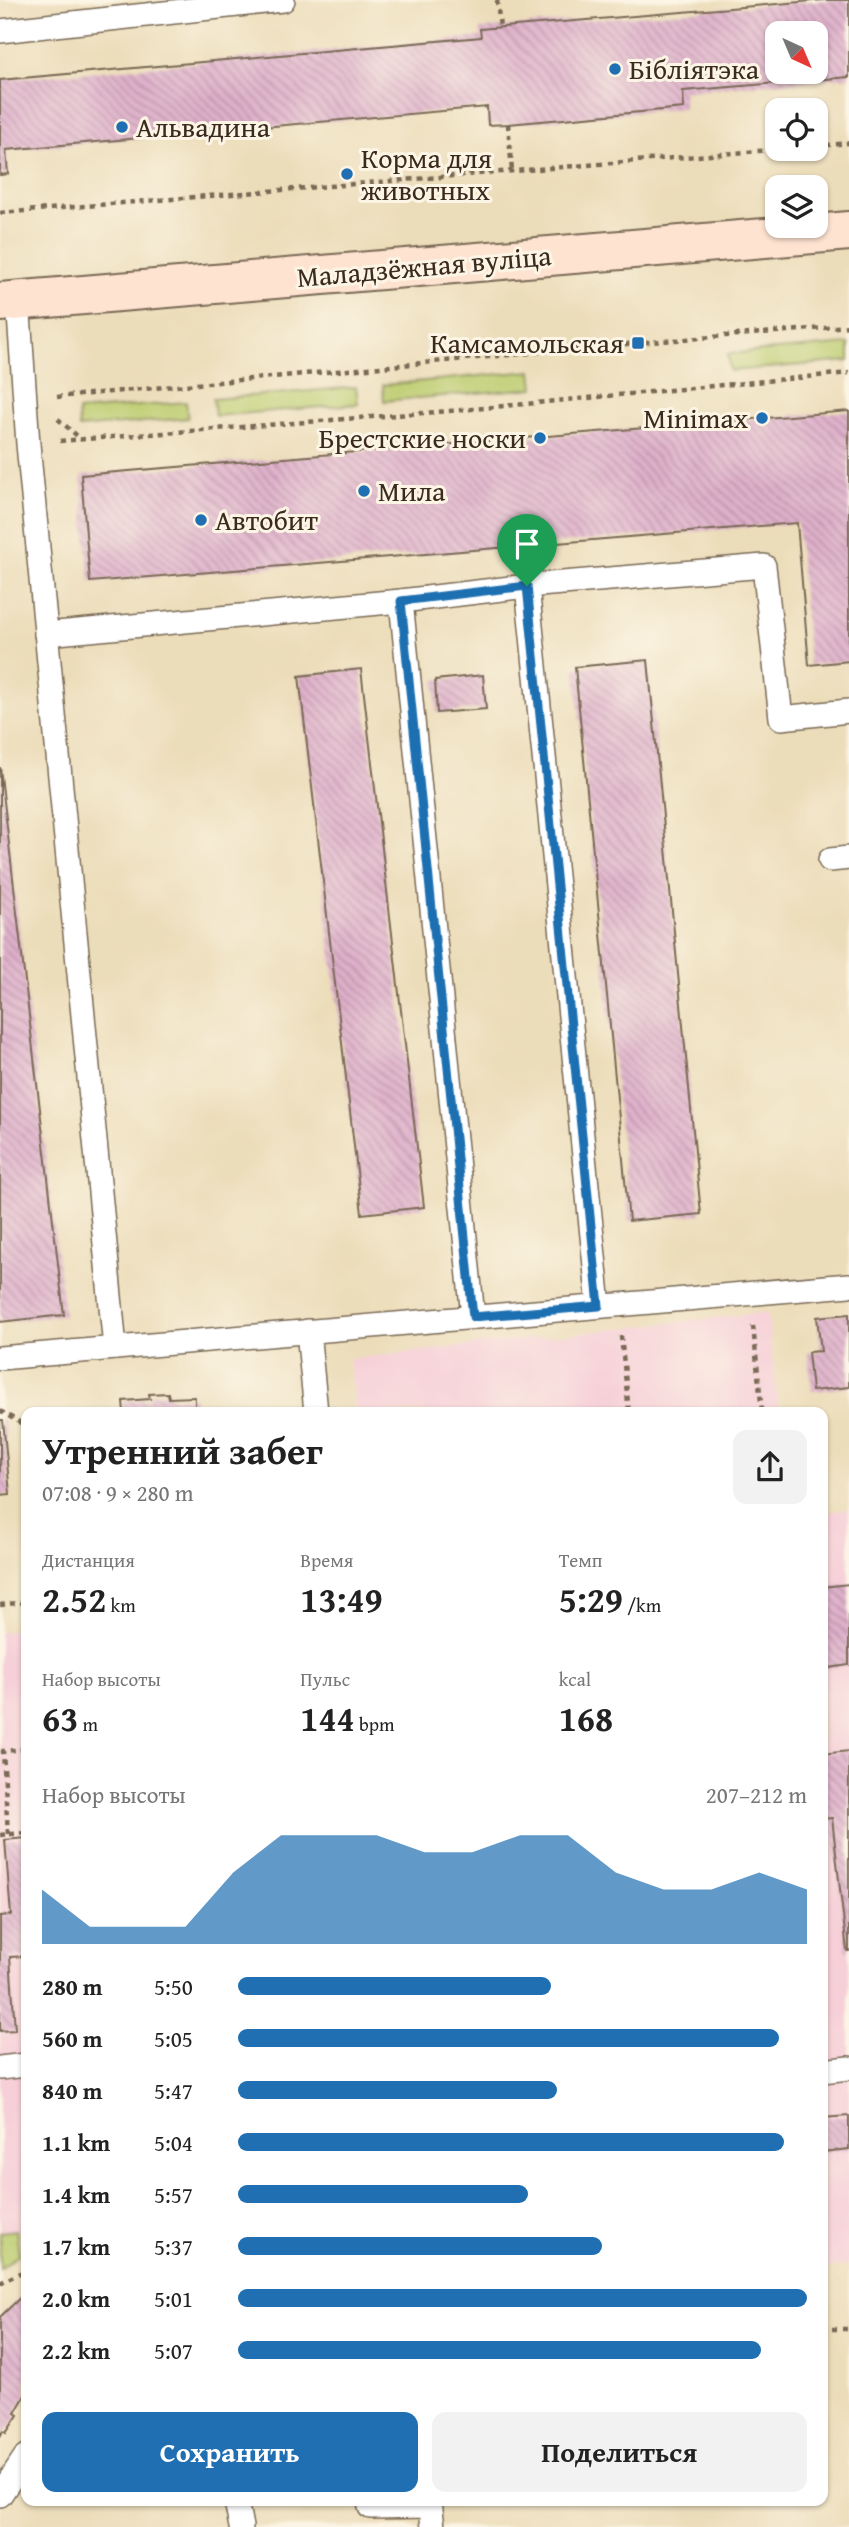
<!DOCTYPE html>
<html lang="ru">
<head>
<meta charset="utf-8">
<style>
  body { margin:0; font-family:"Gentium Book Plus",serif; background:#f2f2f2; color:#222; height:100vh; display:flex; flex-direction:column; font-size:26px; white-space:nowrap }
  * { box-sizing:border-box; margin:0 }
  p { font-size:23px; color:#767676 }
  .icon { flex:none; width:38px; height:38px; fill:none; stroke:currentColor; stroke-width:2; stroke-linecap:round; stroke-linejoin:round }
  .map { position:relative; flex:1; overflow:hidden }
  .details { position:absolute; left:21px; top:1407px; width:807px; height:1099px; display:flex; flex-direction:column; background:#fff; border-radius:14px; box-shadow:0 2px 5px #0004 }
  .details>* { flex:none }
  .needle { width:46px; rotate:136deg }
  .tools { position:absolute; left:765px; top:21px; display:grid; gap:14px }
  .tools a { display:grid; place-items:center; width:63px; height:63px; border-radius:14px; background:#fff; box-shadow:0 2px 5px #0004; font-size:35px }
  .pin { position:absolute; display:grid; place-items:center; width:60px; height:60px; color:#fff; margin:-72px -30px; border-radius:50% 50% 50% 0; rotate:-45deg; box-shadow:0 0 7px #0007 }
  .pin .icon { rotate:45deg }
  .round { display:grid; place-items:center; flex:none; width:74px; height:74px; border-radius:14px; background:#f2f2f2 }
  .summary { display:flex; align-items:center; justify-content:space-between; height:119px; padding:0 21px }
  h1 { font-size:38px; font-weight:700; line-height:52px }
  .metrics { display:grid; grid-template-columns:repeat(3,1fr); gap:10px; height:119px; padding:7px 21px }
  .metrics div { display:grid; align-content:center }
  .metrics b { font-size:35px; font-weight:700 }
  .metrics small { font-size:19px; font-weight:400 }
  .metrics p { font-size:19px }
  .chart { height:196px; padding:14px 21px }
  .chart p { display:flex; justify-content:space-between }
  .chart svg { width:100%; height:126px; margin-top:7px; fill:#1f6fb2; opacity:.7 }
  .cta { display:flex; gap:14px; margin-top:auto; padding:14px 21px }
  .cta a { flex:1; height:80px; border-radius:14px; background:#1f6fb2; color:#fff; font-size:28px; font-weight:700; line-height:80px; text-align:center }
  .cta a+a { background:#f2f2f2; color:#222 }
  ul { padding:0 21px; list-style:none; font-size:23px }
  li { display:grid; grid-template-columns:112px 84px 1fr; align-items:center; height:52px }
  li i { height:18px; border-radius:9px; background:#1f6fb2 }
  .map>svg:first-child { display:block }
  .built { fill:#f6cfd8 }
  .grass { fill:#bccc6e; stroke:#7c7b46; stroke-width:2 }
  .building { fill:url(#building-back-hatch); fill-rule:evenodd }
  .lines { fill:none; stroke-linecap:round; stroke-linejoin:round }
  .lane-casing { stroke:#796955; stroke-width:26 }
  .secondary-casing { stroke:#796955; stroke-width:42 }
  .path { stroke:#796955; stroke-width:4.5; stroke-dasharray:5 5; stroke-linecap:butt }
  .lane { stroke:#fff; stroke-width:23 }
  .secondary { stroke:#fee3d1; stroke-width:38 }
  .route-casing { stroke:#fff; stroke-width:14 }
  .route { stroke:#1f6fb2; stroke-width:9 }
  .poi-dot { fill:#1f6fb2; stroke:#fcf5e5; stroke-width:2.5 }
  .labels { text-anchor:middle; stroke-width:6; stroke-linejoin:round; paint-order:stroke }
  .poi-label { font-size:28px; fill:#3b2a1e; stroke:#fcf5e5; text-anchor:start }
  .street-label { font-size:28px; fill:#3b2a1e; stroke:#fcf5e5 }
</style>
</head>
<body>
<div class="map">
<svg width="849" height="2527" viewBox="0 0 849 2527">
  <defs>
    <pattern id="building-back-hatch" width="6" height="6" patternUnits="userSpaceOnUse" patternTransform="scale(1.75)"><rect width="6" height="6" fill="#dfb0cb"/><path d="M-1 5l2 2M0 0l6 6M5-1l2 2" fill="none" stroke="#b68fa4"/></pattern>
  </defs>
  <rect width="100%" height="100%" fill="#fcf5e5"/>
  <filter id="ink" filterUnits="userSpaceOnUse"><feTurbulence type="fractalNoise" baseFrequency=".0143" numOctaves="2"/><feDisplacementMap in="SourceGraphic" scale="14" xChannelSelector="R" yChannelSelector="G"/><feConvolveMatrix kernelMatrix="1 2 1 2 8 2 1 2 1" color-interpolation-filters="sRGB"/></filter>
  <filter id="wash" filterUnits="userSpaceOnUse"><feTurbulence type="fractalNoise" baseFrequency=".00686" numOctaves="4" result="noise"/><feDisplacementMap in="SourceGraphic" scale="28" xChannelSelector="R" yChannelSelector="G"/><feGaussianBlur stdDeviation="1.57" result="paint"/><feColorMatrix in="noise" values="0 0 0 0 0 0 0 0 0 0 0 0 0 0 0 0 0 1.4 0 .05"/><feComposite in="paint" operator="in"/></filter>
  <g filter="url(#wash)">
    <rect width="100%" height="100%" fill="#ecddba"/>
    <g class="built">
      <path d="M 767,1312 L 779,1412 L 356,1412 L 349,1359 Z"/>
      <path d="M 849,1509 L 849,2265 L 823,2269 L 822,1513 Z"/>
      <path d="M 26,1629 L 26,2229 L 0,2232 L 0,1632 Z"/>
    </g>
    <g class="grass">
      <path d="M 849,344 L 849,361 L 730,371 L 728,354 Z"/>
      <path d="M 532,371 L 534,388 L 384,401 L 383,385 Z"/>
      <path d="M 356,387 L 358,404 L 215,416 L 213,399 Z"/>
      <path d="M 186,402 L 188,418 L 79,428 L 78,411 Z"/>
      <path d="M 16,2230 L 19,2254 L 0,2269 L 0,2232 Z"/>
    </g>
    <g id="blocks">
      <g class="building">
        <path d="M 824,0 L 849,0 L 849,77 L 683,91 L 684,108 L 508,124 L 488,125 L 487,107 L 6,150 L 8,174 L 0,175 L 0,80 L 481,37 L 480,29 ZM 777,33 L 816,33 L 816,72 L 777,72 Z"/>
        <path d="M 849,411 L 849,661 L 809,665 L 797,523 L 90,582 L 81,475 Z"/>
        <path d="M 648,660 L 701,1214 L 629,1221 L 575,667 Z"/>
        <path d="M 361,669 L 424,1207 L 362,1214 L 299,676 Z"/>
        <path d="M 483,675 L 486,709 L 437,713 L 435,680 Z"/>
        <path d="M 0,767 L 64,1315 L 0,1322 Z"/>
        <path d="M 849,1314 L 849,1387 L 812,1391 L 808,1352 L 821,1351 L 817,1317 Z"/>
        <path d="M 168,1393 L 169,1398 L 195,1397 L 195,1412 L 124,1412 L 123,1401 L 150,1399 L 149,1394 Z"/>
        <path d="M 0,1420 L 3,1420 L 10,1494 L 0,1495 Z"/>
        <path d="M 849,1584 L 849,1665 L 822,1669 L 822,1587 Z"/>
        <path d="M 849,1751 L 849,1951 L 847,1951 L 832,1818 L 822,1819 L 822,1754 Z"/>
        <path d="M 26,1838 L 26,1956 L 10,1957 L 15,2030 L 0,2031 L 0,1916 L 11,1915 L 5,1840 Z"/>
        <path d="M 849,2116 L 849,2149 L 822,2152 L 822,2118 Z"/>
        <path d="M 26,2292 L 26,2394 L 15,2413 L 18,2415 L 6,2433 L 3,2431 L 0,2437 L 0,2317 Z"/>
      </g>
    </g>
  </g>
  <g filter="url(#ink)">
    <use href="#blocks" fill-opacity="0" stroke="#796955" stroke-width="2"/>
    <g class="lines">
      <g class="lane-casing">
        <g id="lane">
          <path d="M 0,31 L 283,0"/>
          <path d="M 18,300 L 28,444 L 115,1348"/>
          <path d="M 401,601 L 473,1317"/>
          <path d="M 46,634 L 401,601 L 527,586"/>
          <path d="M 830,860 L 849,858"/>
          <path d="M 599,1306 L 527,586 L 764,566 L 781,718 L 849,711"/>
          <path d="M 308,1331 L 316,1412"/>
          <path d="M 0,1358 L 849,1285"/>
          <path d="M 0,2068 L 26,2065"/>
          <path d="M 822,2071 L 849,2068"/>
          <path d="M 0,2495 L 26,2456"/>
          <path d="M 236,2501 L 241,2527"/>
          <path d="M 369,2501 L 370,2507 L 430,2506"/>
          <path d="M 430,2501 L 433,2527"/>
        </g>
      </g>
      <g class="secondary-casing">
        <path id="secondary" d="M 0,302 L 849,231"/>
      </g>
      <g class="path">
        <path d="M 497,0 L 500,28"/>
        <path d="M 508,124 L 512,171"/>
        <path d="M 816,146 L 849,143"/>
        <path d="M 0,213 L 783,149"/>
        <path d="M 57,397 L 638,343 L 849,326"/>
        <path d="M 58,419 L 82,440"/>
        <path d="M 60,441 L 462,410 L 849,373"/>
        <path d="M 753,1326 L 762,1412"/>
        <path d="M 621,1336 L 629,1412"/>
        <path d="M 0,1411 L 26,1426"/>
        <path d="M 0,1605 L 26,1602"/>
        <path d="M 8,1834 L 3,1751 L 26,1749"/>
        <path d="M 0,1835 L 26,1833"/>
        <path d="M 0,2283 L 26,2270"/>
        <path d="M 822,2329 L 849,2329"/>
      </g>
      <use href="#lane" class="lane"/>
      <use href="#secondary" class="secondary"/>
    </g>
  </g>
  <g class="lines" filter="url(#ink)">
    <g class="route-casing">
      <path id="route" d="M 527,586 L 599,1306 L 473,1317 L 401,601 Z"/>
    </g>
    <use href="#route" class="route"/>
  </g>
  <g class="poi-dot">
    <circle cx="615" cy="69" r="7"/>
    <circle cx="122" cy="127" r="7"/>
    <circle cx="347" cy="174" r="7"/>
    <rect x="631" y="336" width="14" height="14" rx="3.5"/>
    <circle cx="762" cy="418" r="7"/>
    <circle cx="540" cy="438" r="7"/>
    <circle cx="364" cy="491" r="7"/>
    <circle cx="201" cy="520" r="7"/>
  </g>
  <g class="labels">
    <g class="poi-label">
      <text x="629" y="79">Бібліятэка</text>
      <text x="136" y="137">Альвадина</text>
      <text x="361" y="168">Корма для<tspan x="361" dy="32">животных</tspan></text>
      <text x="624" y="353" text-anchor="end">Камсамольская</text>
      <text x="748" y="428" text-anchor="end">Minimax</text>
      <text x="526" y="448" text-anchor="end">Брестские носки</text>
      <text x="378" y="501">Мила</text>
      <text x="215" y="530">Автобит</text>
    </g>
    <g class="street-label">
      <text transform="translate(424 266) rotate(-5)" y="10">Маладзёжная вуліца</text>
    </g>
  </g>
</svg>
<div class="tools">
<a><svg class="needle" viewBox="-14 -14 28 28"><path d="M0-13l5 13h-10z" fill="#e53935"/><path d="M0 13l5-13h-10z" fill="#767676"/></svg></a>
<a><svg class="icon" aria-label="locate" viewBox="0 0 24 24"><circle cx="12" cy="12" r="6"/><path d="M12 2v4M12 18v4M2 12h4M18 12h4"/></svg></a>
<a><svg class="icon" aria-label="layers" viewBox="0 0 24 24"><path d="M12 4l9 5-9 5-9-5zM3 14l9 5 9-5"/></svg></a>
</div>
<div class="pin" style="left:527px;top:586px;background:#1e9e55"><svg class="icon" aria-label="arrive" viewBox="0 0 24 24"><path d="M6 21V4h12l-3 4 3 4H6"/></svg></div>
<section class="details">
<div class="summary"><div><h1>Утренний забег</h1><p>07:08 · 9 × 280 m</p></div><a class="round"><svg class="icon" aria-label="share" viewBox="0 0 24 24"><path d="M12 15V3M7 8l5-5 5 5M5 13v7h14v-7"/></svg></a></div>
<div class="metrics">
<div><p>Дистанция</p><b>2.52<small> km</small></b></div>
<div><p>Время</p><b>13:49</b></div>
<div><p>Темп</p><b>5:29<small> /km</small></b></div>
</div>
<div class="metrics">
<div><p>Набор высоты</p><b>63<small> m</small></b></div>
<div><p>Пульс</p><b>144<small> bpm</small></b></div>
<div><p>kcal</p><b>168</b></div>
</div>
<div class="chart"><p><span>Набор высоты</span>207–212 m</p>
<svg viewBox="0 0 160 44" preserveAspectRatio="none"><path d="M0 44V25L10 38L20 38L30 38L40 19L50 6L60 6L70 6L80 12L90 12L100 6L110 6L120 19L130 25L140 25L150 19L160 25V44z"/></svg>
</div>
<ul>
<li><b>280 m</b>5:50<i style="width:55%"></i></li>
<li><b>560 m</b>5:05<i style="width:95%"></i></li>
<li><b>840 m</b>5:47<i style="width:56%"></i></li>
<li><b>1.1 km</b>5:04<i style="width:96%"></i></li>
<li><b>1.4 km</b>5:57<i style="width:51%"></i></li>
<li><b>1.7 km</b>5:37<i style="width:64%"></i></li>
<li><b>2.0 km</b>5:01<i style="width:100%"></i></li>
<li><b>2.2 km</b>5:07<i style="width:92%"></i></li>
</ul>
<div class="cta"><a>Сохранить</a><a>Поделиться</a></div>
</section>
</div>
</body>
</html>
